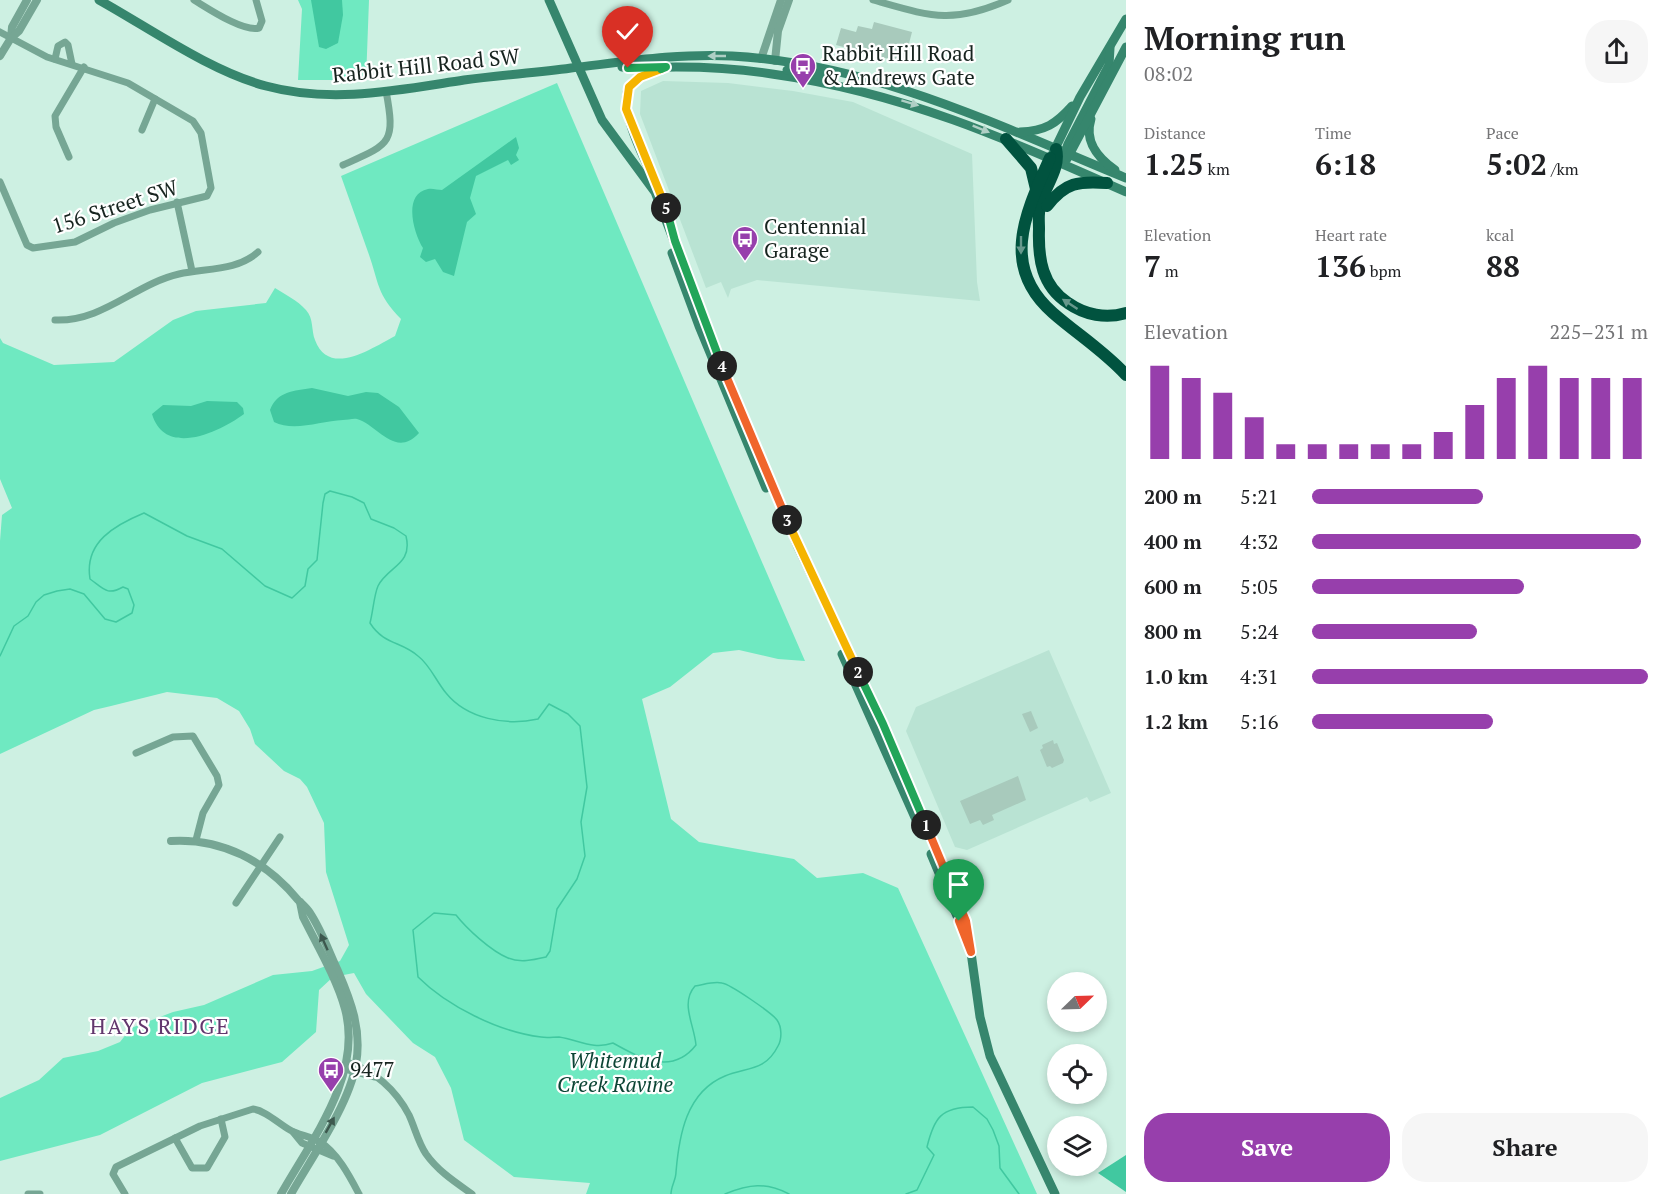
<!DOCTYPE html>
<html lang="en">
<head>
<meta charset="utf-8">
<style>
  body { margin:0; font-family:"PT Serif",serif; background:#f6f6f6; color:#202124; height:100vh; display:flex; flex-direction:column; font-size:22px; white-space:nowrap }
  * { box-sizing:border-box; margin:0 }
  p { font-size:20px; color:#757577 }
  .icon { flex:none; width:33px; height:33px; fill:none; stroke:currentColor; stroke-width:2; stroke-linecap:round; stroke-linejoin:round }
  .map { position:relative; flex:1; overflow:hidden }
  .side { display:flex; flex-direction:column; background:#fff; width:540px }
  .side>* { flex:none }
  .needle { width:39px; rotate:67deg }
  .tools { position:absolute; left:1047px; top:972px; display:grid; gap:12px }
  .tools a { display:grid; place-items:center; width:60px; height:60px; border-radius:50%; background:#fff; box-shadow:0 3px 9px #0003; font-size:30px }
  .pin { position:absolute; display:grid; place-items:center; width:51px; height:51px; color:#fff; margin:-62px -26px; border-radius:50% 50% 50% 0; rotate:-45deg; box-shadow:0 0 6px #0007 }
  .pin .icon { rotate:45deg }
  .km { position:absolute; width:30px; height:30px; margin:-15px; border-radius:50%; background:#222; color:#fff; font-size:16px; line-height:30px; text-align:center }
  .round { display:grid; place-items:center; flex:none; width:63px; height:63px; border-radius:24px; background:#f6f6f6 }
  .overview { display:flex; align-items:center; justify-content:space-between; height:102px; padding:0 18px }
  h1 { font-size:33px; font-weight:700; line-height:45px }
  .metrics { display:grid; grid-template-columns:repeat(3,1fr); gap:9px; height:102px; padding:6px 18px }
  .metrics div { display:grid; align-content:center }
  .metrics b { font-size:30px; font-weight:700 }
  .metrics small { font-size:16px; font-weight:400 }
  .metrics p { font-size:16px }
  .chart { height:168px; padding:12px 18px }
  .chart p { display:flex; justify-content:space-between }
  .chart svg { width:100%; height:108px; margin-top:6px; stroke:#973fac; stroke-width:6 }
  .primary-button { display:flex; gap:12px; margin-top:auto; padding:12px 18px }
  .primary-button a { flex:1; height:69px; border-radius:24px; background:#973fac; color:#fff; font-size:24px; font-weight:700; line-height:69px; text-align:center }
  .primary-button a+a { background:#f6f6f6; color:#202124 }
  ul { padding:0 18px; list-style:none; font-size:20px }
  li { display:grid; grid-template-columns:96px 72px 1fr; align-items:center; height:45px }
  li i { height:15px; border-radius:8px; background:#973fac }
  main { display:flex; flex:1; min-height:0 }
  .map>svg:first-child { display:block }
  .built { fill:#b9e3d3 }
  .green { fill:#6fe9c1 }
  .water { fill:#41c8a0 }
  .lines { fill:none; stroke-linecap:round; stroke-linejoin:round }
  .stream { stroke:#41c8a0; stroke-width:1.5 }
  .building { fill:#a8cabc }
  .minor { stroke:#76a694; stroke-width:7 }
  .tertiary { stroke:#76a694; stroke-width:8 }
  .secondary { stroke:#36866d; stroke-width:9 }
  .motorway { stroke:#01533f; stroke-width:12 }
  .oneway { fill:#afcfc5 }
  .oneway2 { fill:#67988c }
  .oneway3 { fill:#3d584e }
  .split-1-casing { stroke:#fff; stroke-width:12 }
  .split-2-casing { stroke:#fff; stroke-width:12 }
  .split-3-casing { stroke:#fff; stroke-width:12 }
  .split-4-casing { stroke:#fff; stroke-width:12 }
  .split-5-casing { stroke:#fff; stroke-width:12 }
  .split-6-casing { stroke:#fff; stroke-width:12 }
  .split-7-casing { stroke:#fff; stroke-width:12 }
  .split-1 { stroke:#f0652b; stroke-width:8 }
  .split-2 { stroke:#22a559; stroke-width:8 }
  .split-3 { stroke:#f5b400; stroke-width:8 }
  .split-4 { stroke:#f0652b; stroke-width:8 }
  .split-5 { stroke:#22a559; stroke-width:8 }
  .split-6 { stroke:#f5b400; stroke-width:8 }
  .split-7 { stroke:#22a559; stroke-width:8 }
  .labels { text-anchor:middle; stroke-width:4.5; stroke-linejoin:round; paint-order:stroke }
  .poi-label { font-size:21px; fill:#17241f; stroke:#fff; text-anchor:start }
  .street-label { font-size:21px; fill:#17241f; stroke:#fff }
  .park-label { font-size:21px; font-style:italic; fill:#0c4535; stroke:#fff }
  .neighbourhood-label { font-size:22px; letter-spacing:1.5px; fill:#62376d; stroke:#fff }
</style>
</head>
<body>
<main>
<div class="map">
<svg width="1126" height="1194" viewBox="0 0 1126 1194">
  <rect width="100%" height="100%" fill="#cdf0e2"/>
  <g class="built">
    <path d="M 663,81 L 728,83 L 793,91 L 853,102 L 972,154 L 977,282 L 980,301 L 757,280 L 731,289 L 728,298 L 721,282 L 706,288 L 640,114 L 641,91 Z"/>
    <path d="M 1049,650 L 1111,793 L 1090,802 L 1087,797 L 967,850 L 955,847 L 906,731 L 916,707 Z"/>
  </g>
  <g class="green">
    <path d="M 298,0 L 369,0 L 366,80 L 298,80 L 302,9 Z"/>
    <path d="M 557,83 C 640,276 721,469 805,661 L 778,659 L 739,650 L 713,653 L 670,687 L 642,699 L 671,819 L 699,842 L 794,859 L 817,878 L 863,873 L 898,888 L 1037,1194 L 586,1194 L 590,1183 L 514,1177 L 464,1140 L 451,1088 L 435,1057 L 413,1043 L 366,994 L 354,973 L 333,977 L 319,990 L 316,1032 L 282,1062 L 202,1083 L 100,1135 L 0,1161 L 0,1098 L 39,1080 L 63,1058 L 98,1051 L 120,1042 L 131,1028 L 173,1012 L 204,1005 L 273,975 L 312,971 L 340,961 L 349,945 L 326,872 L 324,823 L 307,787 L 300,779 L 284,771 L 255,744 L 250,729 L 239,711 L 217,698 L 167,692 L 111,706 L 94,710 L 0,754 L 0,541 L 2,515 L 12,508 L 0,479 L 0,338 L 3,343 L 54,365 L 114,362 L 173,320 L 196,311 L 266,303 L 275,288 C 286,295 297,300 306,310 C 314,319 311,330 315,340 C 329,378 372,348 395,336 L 401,319 C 376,294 379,282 368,252 C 359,227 350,201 341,176 Z"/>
  </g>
  <g class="water">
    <path d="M 311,0 L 342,0 L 343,15 L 338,43 L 326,49 L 319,47 Z"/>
    <path d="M 516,137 L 519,148 L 516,155 L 519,160 L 511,165 L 508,160 L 476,176 L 470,198 L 476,214 L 467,222 L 454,276 L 443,272 L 435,259 L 426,262 L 420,257 L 423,248 C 414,234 402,194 428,189 C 432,188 438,190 442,190 Z"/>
    <path d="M 312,388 L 348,396 L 366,392 L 378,393 L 399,407 L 419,433 C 395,459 378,425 357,419 C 354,418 347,420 343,420 C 321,421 294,432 274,422 L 270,410 C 277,391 294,391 312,388 Z"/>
    <path d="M 207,401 L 237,402 L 243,408 L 244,414 C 220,432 165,458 152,414 L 163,405 L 191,406 Z"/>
    <path d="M 1126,1155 L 1126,1192 L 1098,1173 Z"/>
  </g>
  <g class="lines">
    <g class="stream">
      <path d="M 0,656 L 14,626 L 28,616 L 36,602 L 44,595 L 57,591 L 70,589 L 84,594 L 105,619 L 116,622 L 132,613 L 134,605 L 128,589 L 123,587 C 107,596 104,589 90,579 C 84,542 115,525 144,513 L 187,536 L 222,549 L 265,586 L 292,598 L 305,586 L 308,569 L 317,560 L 323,503 L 325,494 L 330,491 L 352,497 L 364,503 L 371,519 L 394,528 L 406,536 C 413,565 388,566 378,586 C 374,595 373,612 370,623 C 384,645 401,641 418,656 C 430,665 436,681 446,693 C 467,719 506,726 538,719 L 549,704 L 568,714 L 580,726 L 587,787 L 581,822 L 585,856 L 577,879 L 557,909 L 550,951 L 546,957 C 533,960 520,963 508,958 C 491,951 467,929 456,915 L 434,913 L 413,930 L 418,977 C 447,1006 499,1032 541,1037 C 547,1038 553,1037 559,1037 C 579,1040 593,1050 613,1043 C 640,1058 672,1076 696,1045 C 694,1024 680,1003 695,986 C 703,985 713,981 722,983 C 730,984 772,1013 777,1020 C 782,1027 782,1039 778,1046 C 765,1072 746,1067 725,1076 C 686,1092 679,1136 676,1172 C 676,1180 671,1186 671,1194"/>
      <path d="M 725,1194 C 749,1184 766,1182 789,1194"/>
      <path d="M 906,1194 L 917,1190 L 934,1155 L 927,1147 C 934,1118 941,1107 973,1107 L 987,1119 L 993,1130 L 999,1146 L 1000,1168 L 1019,1194"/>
    </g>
  </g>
  <g class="building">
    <path d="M 874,22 L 912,32 L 904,63 L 836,45 L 841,28 L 856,32 L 858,26 L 872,29 Z"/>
    <path d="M 1031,711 L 1038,728 L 1030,732 L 1022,714 Z"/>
    <path d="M 1053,740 L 1054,744 L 1057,743 L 1064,760 L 1063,763 L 1052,768 L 1050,766 L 1047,767 L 1040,750 L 1043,748 L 1042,745 Z"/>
    <path d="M 1018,776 L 1026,800 L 992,815 L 994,820 L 983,825 L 980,820 L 970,824 L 960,801 Z"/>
  </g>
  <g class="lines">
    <g class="minor">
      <path d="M 194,0 C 209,9 243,32 259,28 L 262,21 L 256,0"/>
      <path d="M 873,0 C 930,16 951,25 1008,0"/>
      <path d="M 0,32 L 47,57 L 128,83 L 193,121 L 201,133 L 211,188 L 207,196 L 150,210 L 114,223 L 75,242 L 33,248 L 27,245 L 0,182"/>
      <path d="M 55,59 L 58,46 L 65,42 L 68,45 L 72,64"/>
      <path d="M 142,130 L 155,99"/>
      <path d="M 69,157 L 56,127 L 55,116 L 84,67"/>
      <path d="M 343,165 C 390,144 396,144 386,91"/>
      <path d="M 177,202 L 192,271"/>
      <path d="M 55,320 C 103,322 135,284 179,274 C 206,268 237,271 258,252"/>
      <path d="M 136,753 L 173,737 L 193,736 L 217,776 L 219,785 L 203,813 L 196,840"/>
      <path d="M 236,903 L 280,837"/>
      <path d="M 347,1062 C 374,1070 396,1090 409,1115 C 415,1128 418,1142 426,1154 C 438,1171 455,1182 472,1194"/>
      <path d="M 345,1069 L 375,1077"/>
      <path d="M 293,1132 L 302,1143 L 333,1156"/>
      <path d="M 175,1138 L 192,1168 L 207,1168 L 225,1137 L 221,1119"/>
      <path d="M 28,1194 L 40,1194"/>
      <path d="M 125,1194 L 113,1174 L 116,1167 L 200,1126 L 253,1109 C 266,1111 278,1123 290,1130 C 298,1135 310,1136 320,1142 C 337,1152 350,1177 359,1194"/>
    </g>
    <g class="tertiary">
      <path d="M 11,38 L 12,27 L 27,0"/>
      <path d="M 0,56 L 11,38 L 19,31 L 37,0"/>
      <path d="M 761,59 L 781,0"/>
      <path d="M 775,61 L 778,31 L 789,0"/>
      <path d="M 171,841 C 222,838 266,861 298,900 C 302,904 307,908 310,913 C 322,931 329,952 338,971 C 351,1001 362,1030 356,1064 C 349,1105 312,1157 291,1194"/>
      <path d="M 281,1194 C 312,1139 363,1075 345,1009 C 337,979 317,945 303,917 L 300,902"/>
    </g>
    <g class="secondary">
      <path d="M 99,0 C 151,29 210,71 266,86 C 332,104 398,90 464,80 C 499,75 535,73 571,68 C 623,62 679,53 732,56 C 874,64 997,125 1126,178"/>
      <path d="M 549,0 L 602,120 L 655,192 L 726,376 L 798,547 L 883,724 L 952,886 L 968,931 L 980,1017 L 990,1056 L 1055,1194"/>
      <path d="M 622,67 C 640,69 658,67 676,67 C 708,67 741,69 772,74 C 901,92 1008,139 1126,192"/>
      <path d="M 658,70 C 648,73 637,76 630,85 C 615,107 649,168 659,190"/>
      <path d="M 787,70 L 821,75"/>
      <path d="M 1091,119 C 1084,141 1097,157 1115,170"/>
      <path d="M 1020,132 C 1045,131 1056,124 1072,106"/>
      <path d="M 1053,153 L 1080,97 L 1126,19"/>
      <path d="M 1064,156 L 1068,144 L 1109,65 L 1110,48"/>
      <path d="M 1067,159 L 1126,47"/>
      <path d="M 672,253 L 699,326 L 766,488"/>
      <path d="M 842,654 L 917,822"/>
      <path d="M 931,854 L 957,916"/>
    </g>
    <g class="motorway">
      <path d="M 1006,139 L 1031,168 L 1036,189"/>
      <path d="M 1056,149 C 1061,169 1044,187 1040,206 C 1038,214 1039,222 1039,229 C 1038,259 1042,286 1068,303 C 1085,315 1106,319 1126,313"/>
      <path d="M 1050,158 C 1026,212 999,266 1053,313 C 1077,334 1104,351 1126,375"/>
      <path d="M 1047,206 C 1065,182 1079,181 1107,183"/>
    </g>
  </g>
  <defs><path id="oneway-solid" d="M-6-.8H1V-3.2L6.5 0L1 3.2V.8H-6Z" transform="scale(1.5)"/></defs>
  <g class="oneway">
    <use href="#oneway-solid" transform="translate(717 56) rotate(180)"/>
    <use href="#oneway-solid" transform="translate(910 103) rotate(17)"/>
    <use href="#oneway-solid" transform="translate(981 129) rotate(22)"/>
  </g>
  <g class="oneway2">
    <use href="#oneway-solid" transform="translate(1021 245) rotate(90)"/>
    <use href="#oneway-solid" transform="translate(1070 304) rotate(-147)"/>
  </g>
  <g class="oneway3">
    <use href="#oneway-solid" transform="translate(324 942) rotate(-114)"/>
    <use href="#oneway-solid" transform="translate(330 1125) rotate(-61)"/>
  </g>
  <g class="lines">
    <g class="split-1-casing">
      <path id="split-1" d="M 926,825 L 966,921 L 971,952 L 959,921"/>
    </g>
    <g class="split-2-casing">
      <path id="split-2" d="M 858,672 L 883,724 L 926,825"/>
    </g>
    <g class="split-3-casing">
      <path id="split-3" d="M 787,520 L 858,672"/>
    </g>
    <g class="split-4-casing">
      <path id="split-4" d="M 722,366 L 787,520"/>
    </g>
    <g class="split-5-casing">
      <path id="split-5" d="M 666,208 L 675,241 L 722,366"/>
    </g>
    <g class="split-6-casing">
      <path id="split-6" d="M 661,69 L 640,77 L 629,87 L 626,109 L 666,208"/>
    </g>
    <g class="split-7-casing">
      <path id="split-7" d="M 628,68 L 666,67 L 661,69"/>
    </g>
    <use href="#split-1" class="split-1"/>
    <use href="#split-2" class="split-2"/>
    <use href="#split-3" class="split-3"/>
    <use href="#split-4" class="split-4"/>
    <use href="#split-5" class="split-5"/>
    <use href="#split-6" class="split-6"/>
    <use href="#split-7" class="split-7"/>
  </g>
  <defs>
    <g id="bus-pin" transform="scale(1.35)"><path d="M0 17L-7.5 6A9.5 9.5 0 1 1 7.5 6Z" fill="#973fac" stroke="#fff"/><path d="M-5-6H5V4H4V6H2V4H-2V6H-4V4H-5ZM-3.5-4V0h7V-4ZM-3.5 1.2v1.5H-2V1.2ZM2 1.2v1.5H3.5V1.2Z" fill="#fff"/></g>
  </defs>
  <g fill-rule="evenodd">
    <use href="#bus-pin" x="803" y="66"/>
    <use href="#bus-pin" x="745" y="239"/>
    <use href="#bus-pin" x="331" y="1070"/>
  </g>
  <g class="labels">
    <g class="poi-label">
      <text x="822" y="61">Rabbit Hill Road<tspan x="822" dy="24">&amp; Andrews Gate</tspan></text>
      <text x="764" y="234">Centennial<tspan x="764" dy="24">Garage</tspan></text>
      <text x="350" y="1077">9477</text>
    </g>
    <g class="street-label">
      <text transform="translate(426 66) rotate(-6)" y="7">Rabbit Hill Road SW</text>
      <text transform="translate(115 207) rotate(-18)" y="7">156 Street SW</text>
    </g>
    <g class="park-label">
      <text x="615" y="1068">Whitemud<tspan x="615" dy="24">Creek Ravine</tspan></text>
    </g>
    <g class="neighbourhood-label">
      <text x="160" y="1034">HAYS RIDGE</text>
    </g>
  </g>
</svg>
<div class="tools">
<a><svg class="needle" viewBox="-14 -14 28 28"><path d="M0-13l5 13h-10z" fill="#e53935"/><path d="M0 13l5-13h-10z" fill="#757577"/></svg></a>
<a><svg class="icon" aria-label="locate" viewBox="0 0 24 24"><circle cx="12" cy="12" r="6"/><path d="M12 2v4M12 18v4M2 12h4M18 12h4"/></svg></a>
<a><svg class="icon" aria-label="layers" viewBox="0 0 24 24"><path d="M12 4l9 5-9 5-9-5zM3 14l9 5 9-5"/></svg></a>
</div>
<div class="pin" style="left:959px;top:921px;background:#1e9e55"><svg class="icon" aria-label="arrive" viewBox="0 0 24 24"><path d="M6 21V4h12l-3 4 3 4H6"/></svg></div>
<div class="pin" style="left:628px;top:68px;background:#d93025"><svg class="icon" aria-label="check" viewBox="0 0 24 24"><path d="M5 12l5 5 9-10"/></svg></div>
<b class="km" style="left:926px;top:825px">1</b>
<b class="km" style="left:858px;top:672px">2</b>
<b class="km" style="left:787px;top:520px">3</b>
<b class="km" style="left:722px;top:366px">4</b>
<b class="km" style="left:666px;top:208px">5</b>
</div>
<section class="side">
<div class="overview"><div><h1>Morning run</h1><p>08:02</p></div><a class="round"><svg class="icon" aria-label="share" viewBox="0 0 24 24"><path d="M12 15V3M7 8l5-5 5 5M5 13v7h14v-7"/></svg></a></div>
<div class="metrics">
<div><p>Distance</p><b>1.25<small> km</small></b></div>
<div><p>Time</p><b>6:18</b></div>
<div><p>Pace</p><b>5:02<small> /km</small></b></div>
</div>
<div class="metrics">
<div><p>Elevation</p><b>7<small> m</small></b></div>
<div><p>Heart rate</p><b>136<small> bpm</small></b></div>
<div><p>kcal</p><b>88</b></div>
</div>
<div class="chart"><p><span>Elevation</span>225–231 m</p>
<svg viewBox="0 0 160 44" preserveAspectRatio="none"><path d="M5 44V6M15 44V11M25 44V17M35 44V27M45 44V38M55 44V38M65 44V38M75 44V38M85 44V38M95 44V33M105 44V22M115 44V11M125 44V6M135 44V11M145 44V11M155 44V11"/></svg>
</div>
<ul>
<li><b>200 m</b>5:21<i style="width:51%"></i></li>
<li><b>400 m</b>4:32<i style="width:98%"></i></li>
<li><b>600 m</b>5:05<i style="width:63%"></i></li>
<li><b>800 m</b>5:24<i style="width:49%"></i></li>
<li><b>1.0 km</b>4:31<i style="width:100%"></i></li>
<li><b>1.2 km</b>5:16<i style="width:54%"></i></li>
</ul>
<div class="primary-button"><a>Save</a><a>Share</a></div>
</section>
</main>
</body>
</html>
